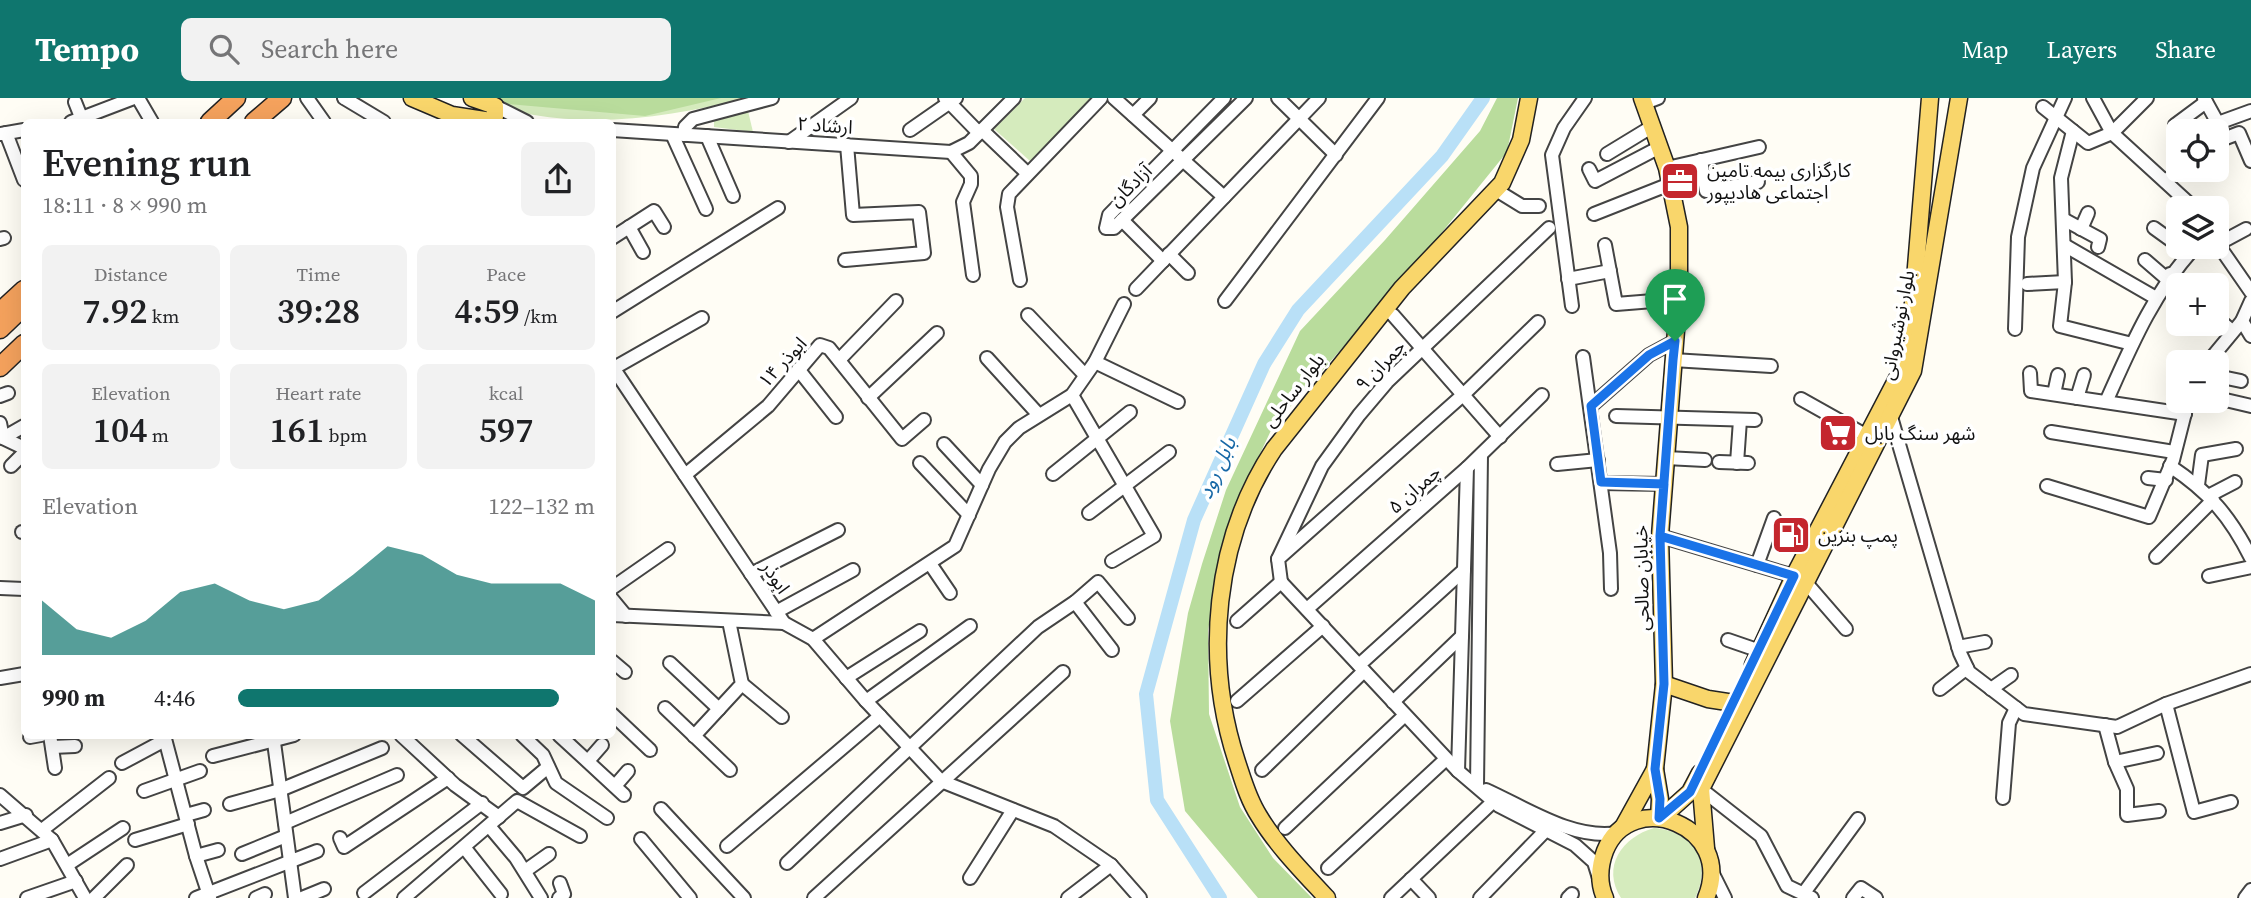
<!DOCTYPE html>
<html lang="en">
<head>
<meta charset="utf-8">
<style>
  body { margin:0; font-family:"Source Serif 4","Noto Sans Arabic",serif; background:#f2f2f2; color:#202124; height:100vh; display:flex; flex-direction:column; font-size:26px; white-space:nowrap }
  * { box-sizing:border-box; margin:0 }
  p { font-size:23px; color:#757577 }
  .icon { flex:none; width:38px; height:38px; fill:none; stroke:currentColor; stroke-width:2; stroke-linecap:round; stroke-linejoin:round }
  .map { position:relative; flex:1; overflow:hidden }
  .side { position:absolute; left:21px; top:21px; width:595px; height:620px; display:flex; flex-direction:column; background:#fff; border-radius:10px; box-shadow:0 7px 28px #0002 }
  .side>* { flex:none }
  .buttons { position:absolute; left:2166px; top:21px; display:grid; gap:14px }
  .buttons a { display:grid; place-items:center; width:63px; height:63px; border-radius:10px; background:#fff; box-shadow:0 7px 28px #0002; font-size:35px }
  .pin { position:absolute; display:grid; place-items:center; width:60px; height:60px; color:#fff; margin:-72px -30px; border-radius:50% 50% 50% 0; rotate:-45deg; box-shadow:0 0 7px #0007 }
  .pin .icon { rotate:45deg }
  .round { display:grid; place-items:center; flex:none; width:74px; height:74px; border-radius:10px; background:#f2f2f2 }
  .overview { display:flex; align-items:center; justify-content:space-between; height:119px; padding:0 21px }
  h1 { font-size:38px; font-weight:600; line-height:52px }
  .figures { display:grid; grid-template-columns:repeat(3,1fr); gap:10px; height:119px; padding:7px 21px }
  .figures div { display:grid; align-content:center; border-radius:10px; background:#f2f2f2; text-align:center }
  .figures b { font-size:35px; font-weight:600 }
  .figures small { font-size:19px; font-weight:400 }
  .figures p { font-size:19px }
  .chart { height:196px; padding:14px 21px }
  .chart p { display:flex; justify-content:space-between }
  .chart svg { width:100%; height:126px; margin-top:7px; fill:#0f766e; opacity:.7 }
  ul { padding:0 21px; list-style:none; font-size:23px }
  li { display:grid; grid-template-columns:112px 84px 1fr; align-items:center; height:52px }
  li i { height:18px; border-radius:9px; background:#0f766e }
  header { display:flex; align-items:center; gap:42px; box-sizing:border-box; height:98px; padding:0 35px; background:#0f766e; color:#fff }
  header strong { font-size:33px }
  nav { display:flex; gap:38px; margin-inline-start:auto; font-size:24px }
  .search { width:490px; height:63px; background:#f2f2f2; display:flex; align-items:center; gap:18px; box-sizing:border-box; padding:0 24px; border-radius:10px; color:#757577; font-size:26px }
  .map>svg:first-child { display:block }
  .green { fill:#d5ebbd }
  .forest { fill:#b9dc9c }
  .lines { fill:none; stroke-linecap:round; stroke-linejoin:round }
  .river { stroke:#b9e0f7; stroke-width:14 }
  .minor-casing { stroke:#444; stroke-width:16 }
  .major-casing { stroke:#222; stroke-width:19 }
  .highway-casing { stroke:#222; stroke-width:21 }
  .minor { stroke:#fff; stroke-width:12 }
  .major { stroke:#f9d66b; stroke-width:16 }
  .highway { stroke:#f5a25d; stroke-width:18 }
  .route-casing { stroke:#fff; stroke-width:14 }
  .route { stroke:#1a73e8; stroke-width:9 }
  .labels { text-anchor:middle; stroke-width:7; stroke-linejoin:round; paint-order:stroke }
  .street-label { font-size:19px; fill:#111; stroke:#fff }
  .poi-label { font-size:19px; fill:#111; stroke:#fff; text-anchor:start }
  .water-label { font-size:21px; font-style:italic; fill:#1768a6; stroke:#fff }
</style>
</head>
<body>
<header>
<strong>Tempo</strong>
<div class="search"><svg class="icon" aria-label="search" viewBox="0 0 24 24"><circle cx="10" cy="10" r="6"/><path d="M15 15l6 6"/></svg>Search here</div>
<nav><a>Map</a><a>Layers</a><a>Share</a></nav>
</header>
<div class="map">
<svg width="2251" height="800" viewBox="0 0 2251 800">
  <rect width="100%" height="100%" fill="#fffdf5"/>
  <g class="green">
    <path d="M 482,0 L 748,0 C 678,17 606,29 534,17 C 517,14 499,6 482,0 Z"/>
    <path d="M 1025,0 L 1096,0 L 1030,63 L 994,31 Z"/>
    <path d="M 748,13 L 753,34 L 714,29 L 714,21 Z"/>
    <path d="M 1654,730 C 1693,733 1713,764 1695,800 L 1621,800 C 1601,769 1622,739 1654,730 Z"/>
  </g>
  <g class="forest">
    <path d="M 498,0 L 721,0 L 645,18 L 507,6 Z"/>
    <path d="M 1497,0 L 1518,0 L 1507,54 L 1409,175 L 1273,328 L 1229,422 L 1208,532 L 1209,616 L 1240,709 L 1273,760 L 1312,800 L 1258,800 L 1185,713 L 1170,623 L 1188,515 L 1202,466 L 1226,392 L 1300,233 L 1385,142 L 1480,33 Z"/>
  </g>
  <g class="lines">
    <path class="river" d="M 1220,800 L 1157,702 L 1146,596 L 1194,422 L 1264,266 L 1298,212 L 1442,58 L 1483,0"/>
    <g class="minor-casing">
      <g id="minor">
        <path d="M 138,0 L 152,24"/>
        <path d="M 307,0 L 324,24"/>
        <path d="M 344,0 L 384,24"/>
        <path d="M 945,0 L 979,35"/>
        <path d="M 1114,0 L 1224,99"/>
        <path d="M 1224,0 L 1109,117 L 1106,130 L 1114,130 L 1122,122 L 1246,0"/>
        <path d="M 1278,0 L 1336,57"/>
        <path d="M 2093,0 L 2112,35 L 2194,110"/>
        <path d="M 2204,0 L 2226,40 L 2239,35 L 2251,63"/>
        <path d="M 75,4 L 83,24"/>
        <path d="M 1645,5 L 1658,0"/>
        <path d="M 495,8 L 527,24"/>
        <path d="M 2043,9 L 2088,45 L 2112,35 L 2147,0"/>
        <path d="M 1133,17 L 1150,0"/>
        <path d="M 71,24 L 134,0"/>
        <path d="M 2218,25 L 2251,13"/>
        <path d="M 2175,27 L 2206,4"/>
        <path d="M 612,32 L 951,54 L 969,45 L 1014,0"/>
        <path d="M 910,32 L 956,0"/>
        <path d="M 982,32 L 1027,75"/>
        <path d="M 2073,33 L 2061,80 L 2065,184 L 2060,228 L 2132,246"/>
        <path d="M 6,35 L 24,82"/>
        <path d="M 1,36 L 24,32"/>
        <path d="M 672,36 L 706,111"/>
        <path d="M 684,37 L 685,29 L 693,21 L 772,0"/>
        <path d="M 707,38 L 733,98"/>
        <path d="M 789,44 L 851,0"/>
        <path d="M 951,54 L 971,78 L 971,86 L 963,104 L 973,177"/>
        <path d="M 1607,56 L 1653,28"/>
        <path d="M 1701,62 L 1706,93 L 1758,84"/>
        <path d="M 1667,70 L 1759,49"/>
        <path d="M 1589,71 L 1595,83 L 1660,49"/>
        <path d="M 2165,83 L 2181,72"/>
        <path d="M 1496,92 L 1522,108 L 1539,108"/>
        <path d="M 1594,116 L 1670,86"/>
        <path d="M 2063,121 L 2100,141 L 2098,149"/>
        <path d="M 1122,122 L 1163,163"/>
        <path d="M 629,129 L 643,154"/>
        <path d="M 2154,130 L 2179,148"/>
        <path d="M 2081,131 L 2088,115"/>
        <path d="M 612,140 L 654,113 L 664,129"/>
        <path d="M 0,141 L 4,140"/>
        <path d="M 2217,145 L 2251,194"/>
        <path d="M 2218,146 L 2246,131"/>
        <path d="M 1605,147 L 1616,206 L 1678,201"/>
        <path d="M 2064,147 L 2156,200"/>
        <path d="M 1169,156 L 1188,175"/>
        <path d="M 845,162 L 924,155 L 919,114 L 853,117 L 847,47"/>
        <path d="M 2145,162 L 2167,181"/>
        <path d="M 2170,176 L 2183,187"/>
        <path d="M 1568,181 L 1610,173"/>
        <path d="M 1020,182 L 1007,109 L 1009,96 L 1101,0"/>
        <path d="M 2027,186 L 2065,184"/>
        <path d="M 1136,191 L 1319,0"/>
        <path d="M 1225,203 L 1378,0"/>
        <path d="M 1572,208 L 1552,57 L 1564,30 L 1585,0"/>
        <path d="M 612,214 L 778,110"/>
        <path d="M 1028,217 L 1084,276"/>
        <path d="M 1393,217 L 1500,339"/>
        <path d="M 2217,220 L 2232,233"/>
        <path d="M 2242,223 L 2251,238"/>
        <path d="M 2015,231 L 2018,139 L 2033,70 L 2065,0"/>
        <path d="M 1583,259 L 1610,455 L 1611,491"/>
        <path d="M 987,260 L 1038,316"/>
        <path d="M 839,262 L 896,203"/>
        <path d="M 1673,262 L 1771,268"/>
        <path d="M 1095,264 L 1178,304"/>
        <path d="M 2208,264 L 2242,223 L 2251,203"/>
        <path d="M 612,268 L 784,525 L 813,541 L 866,603 L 941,683 L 1054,728 L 1111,767 L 1140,800"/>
        <path d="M 614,270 L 702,220"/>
        <path d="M 798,271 L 836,319"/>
        <path d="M 2030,275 L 2031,293 L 2185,316"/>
        <path d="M 2217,278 L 2241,283"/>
        <path d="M 2054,296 L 2058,277"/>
        <path d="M 1072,297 L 1154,438 L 1112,463"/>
        <path d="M 0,298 L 8,295"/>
        <path d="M 868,300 L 937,235"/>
        <path d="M 2077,300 L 2084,277"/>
        <path d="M 2217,300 L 2251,308"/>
        <path d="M 1801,301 L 1867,338"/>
        <path d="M 2106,304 C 2131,248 2153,195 2195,149"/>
        <path d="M 1591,308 L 1649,257 L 1675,243"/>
        <path d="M 1616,318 L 1755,322"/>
        <path d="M 1891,319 L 1960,555 L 1969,574 L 2024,616 L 2117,629 L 2166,606 L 2251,576"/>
        <path d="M 0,325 L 3,340 L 24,350"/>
        <path d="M 2051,334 L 2174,354"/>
        <path d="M 3,340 L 24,328"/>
        <path d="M 944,346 L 982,387"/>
        <path d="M 1666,360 L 1705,362"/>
        <path d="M 1719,364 L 1748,365"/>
        <path d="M 920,365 L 969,417"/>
        <path d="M 1737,365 L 1740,322"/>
        <path d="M 1557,366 L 1598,362"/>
        <path d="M 11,368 L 24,355"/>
        <path d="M 2170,368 C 2209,394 2230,418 2251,460"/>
        <path d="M 1053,376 L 1130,314"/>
        <path d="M 685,377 L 768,308 L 820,247 L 829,250 L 902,341 L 924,322"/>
        <path d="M 2148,380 L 2166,382"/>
        <path d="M 1601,385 L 1664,386"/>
        <path d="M 2198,387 L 2202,357 L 2236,351"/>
        <path d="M 2047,388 L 2149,419 L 2173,362 L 2188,303"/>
        <path d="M 2210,397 L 2235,384"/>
        <path d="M 1089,415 L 1169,354"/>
        <path d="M 22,434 L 24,434"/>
        <path d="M 1660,438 L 1794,478"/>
        <path d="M 2156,459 L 2213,402"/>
        <path d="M 1278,461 L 1322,368 L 1359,317 L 1387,284 L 1549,130"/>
        <path d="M 931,467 L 950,495"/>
        <path d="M 1757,467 L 1774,420"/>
        <path d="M 751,476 L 838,432"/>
        <path d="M 2209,478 L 2251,469"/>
        <path d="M 1281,484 L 1458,673 L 1499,708 L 1575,747 L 1594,764 L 1599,780"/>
        <path d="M 1281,484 L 1278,461 L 1464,296 L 1538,224"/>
        <path d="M 1807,486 L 1846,531"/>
        <path d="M 0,490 L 24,491"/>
        <path d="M 612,490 L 668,451"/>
        <path d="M 612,501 L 626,518"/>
        <path d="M 1075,504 L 1112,552"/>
        <path d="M 1307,511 L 1467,370 L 1542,297"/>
        <path d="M 776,514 L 853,472"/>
        <path d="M 612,517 L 784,525"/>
        <path d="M 1237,523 L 1281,484"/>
        <path d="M 813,541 L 955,448 L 989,371 L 1005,344 L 1019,330 L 1072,297 L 1095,264 L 1124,206"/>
        <path d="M 1728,542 L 1760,553"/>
        <path d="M 1958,549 L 1985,544"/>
        <path d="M 612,563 L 625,574"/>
        <path d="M 670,565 L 719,611"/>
        <path d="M 1359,567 L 1464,472"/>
        <path d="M 0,580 L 24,576"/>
        <path d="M 846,580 L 920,533"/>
        <path d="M 742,586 L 782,619"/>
        <path d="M 1940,591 L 1967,570"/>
        <path d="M 1991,591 L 2011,577"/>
        <path d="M 866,603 L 970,528"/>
        <path d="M 1237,603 L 1323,528"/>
        <path d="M 1393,604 L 1462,538"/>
        <path d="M 2166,606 L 2194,714 L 2231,704"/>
        <path d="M 665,610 L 730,672"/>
        <path d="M 612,616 L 650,652"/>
        <path d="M 2105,627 L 2115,664 L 2127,691 L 2127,717 L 2159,713"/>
        <path d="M 50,637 L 55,670"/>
        <path d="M 164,637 L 196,758 L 210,800"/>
        <path d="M 273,637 L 295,800"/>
        <path d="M 401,637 L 455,687 L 499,719"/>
        <path d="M 462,637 L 523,690 L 548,669"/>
        <path d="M 522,637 L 543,657 L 556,685 L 607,720"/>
        <path d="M 559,637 L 624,697"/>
        <path d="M 694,638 L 742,586 L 729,523"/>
        <path d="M 30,639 L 41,637"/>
        <path d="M 52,649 L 75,648"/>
        <path d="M 213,658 L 294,637"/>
        <path d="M 588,663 L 602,647"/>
        <path d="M 2115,664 L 2157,655"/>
        <path d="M 122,665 L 165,642"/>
        <path d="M 1262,672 L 1364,573"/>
        <path d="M 1458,673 L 1467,370"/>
        <path d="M 615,688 L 628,673"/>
        <path d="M 1477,688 L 1481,357"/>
        <path d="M 1486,692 C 1526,710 1573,742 1617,735"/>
        <path d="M 1697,692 L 1701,691 L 1761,738 L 1787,788 L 1812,800"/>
        <path d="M 144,693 L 200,673"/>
        <path d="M 0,697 L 52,742 L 85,800"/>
        <path d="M 2003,700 L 2009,625 L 2016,610"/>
        <path d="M 230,706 L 280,692 L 382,650"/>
        <path d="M 661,711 L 744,800"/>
        <path d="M 186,717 L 204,712"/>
        <path d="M 0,725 L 26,717"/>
        <path d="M 285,725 L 397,677"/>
        <path d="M 489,728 L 516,760 L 541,800"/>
        <path d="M 1285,730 L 1405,617"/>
        <path d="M 42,732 L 109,680"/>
        <path d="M 340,740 L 344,749 L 448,680"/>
        <path d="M 641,741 L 690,800"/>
        <path d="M 135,742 L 188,726"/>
        <path d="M 727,748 L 880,618"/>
        <path d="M 464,749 L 501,796"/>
        <path d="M 242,756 L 286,738"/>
        <path d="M 196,758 L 218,752"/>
        <path d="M 0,761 L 52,742"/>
        <path d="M 787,765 L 1038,529 L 1075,504 L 1098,484 L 1128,520"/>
        <path d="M 67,767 L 123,730"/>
        <path d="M 1328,770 L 1446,661"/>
        <path d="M 525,773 L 549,756"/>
        <path d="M 1712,774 L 1725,800"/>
        <path d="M 970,780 L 1013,712"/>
        <path d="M 1411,781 L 1429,800"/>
        <path d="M 364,795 L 482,705"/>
        <path d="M 1803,796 L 1858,721"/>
        <path d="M 27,800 L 76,783"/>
        <path d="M 94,800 L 127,767"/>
        <path d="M 196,800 L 317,753"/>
        <path d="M 256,800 L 265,796"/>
        <path d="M 302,800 L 324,791"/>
        <path d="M 404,800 L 517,703 L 580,738"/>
        <path d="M 559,800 L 564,796 L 560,785"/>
        <path d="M 814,800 L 1063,574"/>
        <path d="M 1068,800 L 1111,767"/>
        <path d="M 1391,800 L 1498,699"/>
        <path d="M 1480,800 L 1546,732"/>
        <path d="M 1568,800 L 1572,796"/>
        <path d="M 1853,800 L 1861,790 L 1876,800"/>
        <path d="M 2245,800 L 2251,792"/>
      </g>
    </g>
    <g class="major-casing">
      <g id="major">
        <path d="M 412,0 L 452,17 L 491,23 L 495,19 L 495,8 L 472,0"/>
        <path d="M 1642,0 L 1667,70 L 1679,129 L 1679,194 L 1660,438 L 1664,586 L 1655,671"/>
        <path d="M 1753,567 L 1794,478 L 1901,273 L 1912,217 L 1930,0"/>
        <path d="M 1664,586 L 1708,601 L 1734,605"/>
        <path d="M 1661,720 L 1690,694 L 1700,675"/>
        <path d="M 1623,729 L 1655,671 L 1660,701 L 1659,720"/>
        <path d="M 1706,750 L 1701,691 L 1913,273 L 1959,0"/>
        <path d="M 1327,800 C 1304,775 1277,748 1259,718 C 1248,701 1243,682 1237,664 C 1203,561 1214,442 1274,351 L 1402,190 L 1502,85 L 1521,42 L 1529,0"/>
        <path d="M 1605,800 C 1598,784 1599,769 1605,753 C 1631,688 1736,728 1706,800"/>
      </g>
    </g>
    <g class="highway-casing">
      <g id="highway">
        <path d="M 210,24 L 236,0"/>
        <path d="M 254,24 L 282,0"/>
        <path d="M 0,214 L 24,192"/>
        <path d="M 0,231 L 24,208"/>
        <path d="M 0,269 L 24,246"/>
      </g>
    </g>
    <use href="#minor" class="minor"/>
    <use href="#major" class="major"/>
    <use href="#highway" class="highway"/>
  </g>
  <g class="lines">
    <g class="route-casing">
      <path id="route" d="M 1675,243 L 1673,262 L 1660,438 L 1664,586 L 1655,671 L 1660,701 L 1659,720 L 1690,694 L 1794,478 L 1660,438 L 1664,386 L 1601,384 L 1591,308 L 1649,257 L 1675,243"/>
    </g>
    <use href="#route" class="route"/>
  </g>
  <defs>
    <g id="office-square" transform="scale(2.0125)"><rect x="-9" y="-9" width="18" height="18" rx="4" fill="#c4262e" stroke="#fff"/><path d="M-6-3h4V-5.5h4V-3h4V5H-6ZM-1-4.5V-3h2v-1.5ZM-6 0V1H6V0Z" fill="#fff"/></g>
    <g id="supermarket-square" transform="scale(2.0125)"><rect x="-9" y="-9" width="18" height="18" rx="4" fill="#c4262e" stroke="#fff"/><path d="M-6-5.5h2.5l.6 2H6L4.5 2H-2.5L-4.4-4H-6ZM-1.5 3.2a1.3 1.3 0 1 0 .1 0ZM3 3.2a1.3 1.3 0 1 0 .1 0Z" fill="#fff"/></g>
    <g id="fuel-square" transform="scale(2.0125)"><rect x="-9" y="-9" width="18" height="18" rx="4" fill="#c4262e" stroke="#fff"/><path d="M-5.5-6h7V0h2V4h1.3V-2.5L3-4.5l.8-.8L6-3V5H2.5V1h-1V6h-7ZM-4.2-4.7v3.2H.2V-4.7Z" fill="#fff"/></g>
  </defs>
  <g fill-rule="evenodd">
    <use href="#office-square" x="1680" y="83"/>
    <use href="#supermarket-square" x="1838" y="335"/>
    <use href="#fuel-square" x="1791" y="437"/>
  </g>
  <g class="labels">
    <g class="street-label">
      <text transform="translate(825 27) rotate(4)" y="7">ارشاد ۲</text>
      <text transform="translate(1130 87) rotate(-44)" y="7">آزادگان</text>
      <text transform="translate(1897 227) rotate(-79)" y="7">بلوار نوشیروانی</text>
      <text transform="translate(782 264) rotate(-47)" y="7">ابوذر ۱۴</text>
      <text transform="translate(1380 267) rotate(-46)" y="7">چمران ۹</text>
      <text transform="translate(1293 292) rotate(-52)" y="7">بلوار ساحلی</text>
      <text transform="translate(1414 391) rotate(-41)" y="7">چمران ۵</text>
      <text transform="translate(776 479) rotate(56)" y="7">ابوذر</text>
      <text transform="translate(1641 480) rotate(-91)" y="7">خيابان صالحی</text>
    </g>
    <g class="poi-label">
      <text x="1707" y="79">کارگزاری بیمه تامین<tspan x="1707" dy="22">اجتماعی هادیپور</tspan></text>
      <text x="1865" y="342">شهر سنگ بابل</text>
      <text x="1818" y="444">پمپ بنزین</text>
    </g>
    <g class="water-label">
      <text transform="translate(1217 370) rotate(-66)" y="7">بابل رود</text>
    </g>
  </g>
</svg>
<div class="buttons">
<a><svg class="icon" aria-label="locate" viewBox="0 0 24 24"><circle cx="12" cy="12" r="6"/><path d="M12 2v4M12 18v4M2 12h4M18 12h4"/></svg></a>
<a><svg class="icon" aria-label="layers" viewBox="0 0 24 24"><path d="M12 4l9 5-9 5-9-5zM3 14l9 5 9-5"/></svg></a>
<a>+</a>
<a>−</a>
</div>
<div class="pin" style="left:1675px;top:243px;background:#1e9e55"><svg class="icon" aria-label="arrive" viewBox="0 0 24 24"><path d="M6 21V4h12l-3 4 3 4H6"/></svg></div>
<section class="side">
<div class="overview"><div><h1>Evening run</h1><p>18:11 · 8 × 990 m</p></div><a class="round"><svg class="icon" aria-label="share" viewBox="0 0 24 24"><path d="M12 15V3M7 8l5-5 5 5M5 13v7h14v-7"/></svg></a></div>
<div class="figures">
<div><p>Distance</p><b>7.92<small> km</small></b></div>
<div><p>Time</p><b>39:28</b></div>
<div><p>Pace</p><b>4:59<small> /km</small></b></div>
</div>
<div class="figures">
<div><p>Elevation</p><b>104<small> m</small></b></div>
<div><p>Heart rate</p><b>161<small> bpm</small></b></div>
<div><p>kcal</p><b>597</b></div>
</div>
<div class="chart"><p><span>Elevation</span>122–132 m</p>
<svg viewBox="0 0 160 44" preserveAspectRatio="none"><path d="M0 44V25L10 35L20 38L30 32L40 22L50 19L60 25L70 28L80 25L90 16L100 6L110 9L120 16L130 19L140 19L150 19L160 25V44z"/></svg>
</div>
<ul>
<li><b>990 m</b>4:46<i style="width:90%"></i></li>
</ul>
</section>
</div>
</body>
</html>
